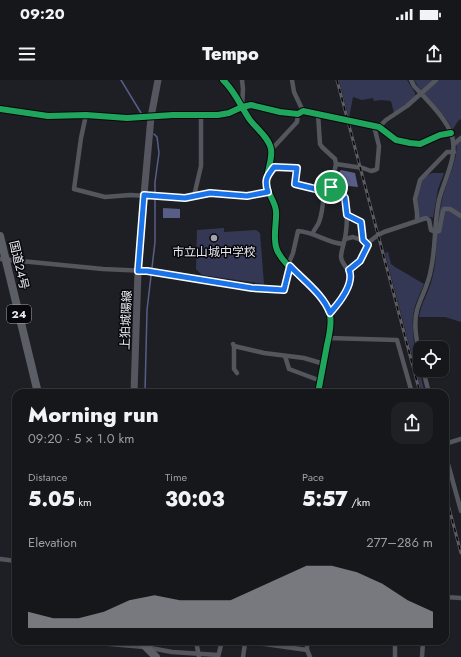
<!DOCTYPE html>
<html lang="en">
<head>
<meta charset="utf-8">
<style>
  body { margin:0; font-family:Jost,"Noto Sans JP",sans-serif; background:#1f2024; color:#f1f3f6; height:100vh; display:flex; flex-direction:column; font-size:15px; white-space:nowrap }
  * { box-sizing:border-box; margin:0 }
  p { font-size:13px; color:#9e9fa3 }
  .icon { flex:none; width:22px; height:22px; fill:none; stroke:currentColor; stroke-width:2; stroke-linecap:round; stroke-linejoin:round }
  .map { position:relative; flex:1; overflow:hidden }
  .drawer { position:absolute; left:12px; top:309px; width:437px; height:256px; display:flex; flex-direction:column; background:#16171b; border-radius:12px; box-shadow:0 1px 3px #0004,0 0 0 1px #35363a }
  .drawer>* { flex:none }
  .controls { position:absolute; left:413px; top:261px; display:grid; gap:8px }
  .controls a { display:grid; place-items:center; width:36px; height:36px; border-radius:8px; background:#16171b; box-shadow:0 1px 3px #0004,0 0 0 1px #35363a; font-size:20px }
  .pin { position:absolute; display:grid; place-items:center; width:34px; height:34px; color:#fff; margin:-17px; border:2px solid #fff; border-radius:50%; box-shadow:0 1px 4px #0007 }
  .round { display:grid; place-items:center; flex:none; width:42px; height:42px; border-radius:12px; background:#1f2024 }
  .headline { display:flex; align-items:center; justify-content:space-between; height:68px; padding:0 16px }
  h1 { font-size:22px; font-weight:800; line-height:30px }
  .metrics { display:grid; grid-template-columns:repeat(3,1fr); gap:6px; height:68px; padding:4px 16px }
  .metrics div { display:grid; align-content:center }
  .metrics b { font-size:20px; font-weight:800 }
  .metrics small { font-size:11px; font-weight:400 }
  .metrics p { font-size:11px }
  .chart { height:112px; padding:8px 16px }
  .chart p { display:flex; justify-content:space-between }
  .chart svg { width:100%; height:72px; margin-top:4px; fill:#a2a3a9; opacity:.7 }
  .status { display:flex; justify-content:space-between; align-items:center; height:28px; padding:0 20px; background:#16171b; direction:ltr }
  .status svg { height:11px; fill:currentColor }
  header { display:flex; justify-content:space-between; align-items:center; height:52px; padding:0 16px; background:#16171b; font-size:18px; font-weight:800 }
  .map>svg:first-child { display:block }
  .green { fill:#353854 }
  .water { fill:#595e89 }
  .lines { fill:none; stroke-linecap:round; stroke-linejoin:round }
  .stream { stroke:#595e89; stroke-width:1.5 }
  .street { stroke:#54565d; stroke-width:4.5 }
  .primary { stroke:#555660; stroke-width:7 }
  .highway { stroke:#5c5e66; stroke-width:8 }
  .rail-casing { stroke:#5b5b60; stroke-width:3 }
  .rail { stroke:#07070c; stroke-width:1.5; stroke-dasharray:4.5; stroke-linecap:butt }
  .cycleway-casing { stroke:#07070c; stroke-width:8 }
  .cycleway { stroke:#20a55d; stroke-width:6 }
  .route-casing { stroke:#fff; stroke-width:8 }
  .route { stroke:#1a73e8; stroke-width:5 }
  .poi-dot { fill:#a2a3a9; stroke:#07070c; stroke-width:1.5 }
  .labels { text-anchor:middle; stroke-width:3; stroke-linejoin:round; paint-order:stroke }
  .shield { fill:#07070c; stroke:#a5a6ac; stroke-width:1 }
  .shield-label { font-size:11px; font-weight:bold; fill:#e9eaf1 }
  .poi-label { font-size:12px; fill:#e9eaf1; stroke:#07070c }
  .street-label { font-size:12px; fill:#e9eaf1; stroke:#07070c }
</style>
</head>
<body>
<div class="status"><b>09:20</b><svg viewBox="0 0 49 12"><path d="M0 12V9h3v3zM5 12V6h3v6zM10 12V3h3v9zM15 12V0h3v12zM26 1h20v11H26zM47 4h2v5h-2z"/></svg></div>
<header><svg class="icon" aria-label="menu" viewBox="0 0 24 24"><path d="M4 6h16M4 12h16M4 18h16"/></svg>Tempo<svg class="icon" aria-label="share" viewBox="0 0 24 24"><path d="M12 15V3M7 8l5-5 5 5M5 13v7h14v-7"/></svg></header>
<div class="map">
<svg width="461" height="577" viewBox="0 0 461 577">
  <rect width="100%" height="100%" fill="#1e1f24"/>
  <g class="green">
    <path d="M 339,0 L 407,0 L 415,13 L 416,18 L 394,33 L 391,21 L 381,20 L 374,21 L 373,18 L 362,20 L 353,17 L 349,38 Z"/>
    <path d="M 414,0 L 461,0 L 461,39 L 458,41 L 453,49 L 456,59 L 461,56 L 461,242 L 445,237 L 419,237 C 421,223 429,212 432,199 C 438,178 435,157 439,136 C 440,126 443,115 446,106 C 452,88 461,72 454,53 C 446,32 425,19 414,0 Z"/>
    <path d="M 432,93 L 444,93 L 438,109 L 433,138 L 431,137 L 418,139 C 417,123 414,100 432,93 Z"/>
    <path d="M 224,148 L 224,152 L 256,150 L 260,153 L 264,204 L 202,195 L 196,189 L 197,150 Z"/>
    <path d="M 388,172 L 391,184 L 395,187 L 424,204 C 421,212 416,221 414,230 C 409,253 419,290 425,313 L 422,313 L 385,173 Z"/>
  </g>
  <g class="water">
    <path d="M 341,90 L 355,93 L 358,107 L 338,105 L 339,92 Z"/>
    <path d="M 163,128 L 180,129 L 180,138 L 163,138 Z"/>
  </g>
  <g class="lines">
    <g class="stream">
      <path d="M 121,0 L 141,33"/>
      <path d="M 145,313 L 147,230 L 155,162 L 155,102 L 159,73 L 157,57 L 154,54"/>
    </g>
    <g class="street">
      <path d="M 223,0 C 235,11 241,27 250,40 C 257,49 269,58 271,69 C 273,81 265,94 267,105 C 268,115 275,121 276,131 C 277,143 272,158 277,170 C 287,193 326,210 330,235 C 332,245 329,256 327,265 C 324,281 321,297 318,313"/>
      <path d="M 242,0 L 243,9 L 242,27"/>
      <path d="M 292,0 L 294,12 L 303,31"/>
      <path d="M 411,0 L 414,6 C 426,19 447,39 452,56 C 458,78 444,99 439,120 C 434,143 436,167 431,189 C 429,204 421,216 417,230 C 413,245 417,262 420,278"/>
      <path d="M 0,29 L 48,36 L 86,35 L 127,38 L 173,35 L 218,35 L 229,33 L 242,27 L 251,25 L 280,32 L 298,34 L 303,31 L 379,47 L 396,60 L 410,63 L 420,64 L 440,55 L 451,53"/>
      <path d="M 86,35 L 81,58 L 74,109 L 105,117 L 130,115 L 185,118 L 210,113 L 247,115 L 269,112"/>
      <path d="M 379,47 L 386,40 L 407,26 L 436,0"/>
      <path d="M 454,64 L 461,58"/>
      <path d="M 271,70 L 297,42 L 298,34"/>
      <path d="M 336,84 L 363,88 L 371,91 L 375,90 L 377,89 L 379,66 L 374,46"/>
      <path d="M 268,93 L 274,87 L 297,88 L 295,104 L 324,111"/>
      <path d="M 194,116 L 201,86 L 201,35"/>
      <path d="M 347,135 L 361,142 L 363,160"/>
      <path d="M 417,141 L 426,138 L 429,140 L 431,150 L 435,152 L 439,151 L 443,131 L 444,129 L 450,129 L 461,136"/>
      <path d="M 313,153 C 314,149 318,146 319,142 C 323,132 323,121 324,111 L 331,107 L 336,84 L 335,79 L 322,67 L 320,64 L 318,34"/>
      <path d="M 345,159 L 353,157 L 364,161"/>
      <path d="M 0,179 L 103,189 L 147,191 L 252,208 L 284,210 L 290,186"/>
      <path d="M 288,185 L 293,173 L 298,151 C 315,152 327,163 343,164"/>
      <path d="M 349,190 L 360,181 L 369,162 L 378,155 L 384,152 L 417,141 L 417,133 L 415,119 L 420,100 L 447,72 L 454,72"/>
      <path d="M 330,233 C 336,226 348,212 350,202 C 354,191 342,187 341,177 C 341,172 343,167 344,162 C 347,152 349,124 343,116 C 341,112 335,110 331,107"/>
      <path d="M 328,258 L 397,260 L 412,313"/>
      <path d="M 233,264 L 234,266 L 234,289 L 237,293"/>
      <path d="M 234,266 L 264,273 L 304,278 L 324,284"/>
      <path d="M 285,276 L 289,289 L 321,301"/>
      <path d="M 423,290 L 429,313"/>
      <path d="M 445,364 L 461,359"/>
      <path d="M 445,373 L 461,431"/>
      <path d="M 0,479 L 16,481"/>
      <path d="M 445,517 L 461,518"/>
      <path d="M 75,561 L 145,567 L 172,572 L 218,575"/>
      <path d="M 196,561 L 199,577"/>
      <path d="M 307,561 L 307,570 L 310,577"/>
      <path d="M 395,561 L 395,577"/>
      <path d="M 222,562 L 265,564 L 307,570"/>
      <path d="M 218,577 L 222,561"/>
      <path d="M 243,577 L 245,563"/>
      <path d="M 422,577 L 423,561"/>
    </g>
    <path class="primary" d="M 134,313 L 138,191 L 144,115 L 151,37 L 158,0"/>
    <g class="highway">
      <path d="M 0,156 L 38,313"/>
      <path d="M 140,561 L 156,577"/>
    </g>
    <g class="rail-casing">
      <g id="rail">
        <path d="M 337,0 L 420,313"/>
        <path d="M 445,413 L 461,473"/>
      </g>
    </g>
    <use href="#rail" class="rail"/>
    <g class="cycleway-casing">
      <g id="cycleway">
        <path d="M 223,0 C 235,11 241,27 250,40 C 257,49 269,58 271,69 C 273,81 265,94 267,105 C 268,115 275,121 276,131 C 277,143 272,158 277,170 C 287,193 326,210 330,235 C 332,245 329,256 327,265 C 324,281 321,297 318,313"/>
        <path d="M 0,29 L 48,36 L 86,35 L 127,38 L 173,35 L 218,35 L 229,33 L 242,27 L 251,25 L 280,32 L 298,34 L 303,31 L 379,47 L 396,60 L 410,63 L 420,64 L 440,55 L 451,53"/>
      </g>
    </g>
    <use href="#cycleway" class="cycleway"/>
  </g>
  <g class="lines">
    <g class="route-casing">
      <path id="route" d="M 274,87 L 297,88 L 295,104 L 324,111 L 331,107 L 342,114 L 345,118 L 347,135 L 361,142 L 363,160 L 368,165 L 360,181 L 349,190 C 355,204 339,223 330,233 C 323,214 303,200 290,186 L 284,210 L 252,208 L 147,191 L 138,191 L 144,115 L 185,118 L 210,113 L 247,116 L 268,112 C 264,100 267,96 274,87 Z"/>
    </g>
    <use href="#route" class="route"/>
  </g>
  <circle class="poi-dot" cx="214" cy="158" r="4"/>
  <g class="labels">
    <rect class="shield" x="7" y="225" width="24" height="18" rx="3"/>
    <g class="shield-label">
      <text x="19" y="238">24</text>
    </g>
    <g class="poi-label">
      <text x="214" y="176">市立山城中学校</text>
    </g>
    <g class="street-label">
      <text transform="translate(19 185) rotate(77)" y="4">国道24号</text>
      <text transform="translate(126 240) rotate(-88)" y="4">上狛城陽線</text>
    </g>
  </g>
</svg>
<div class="controls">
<a><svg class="icon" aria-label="locate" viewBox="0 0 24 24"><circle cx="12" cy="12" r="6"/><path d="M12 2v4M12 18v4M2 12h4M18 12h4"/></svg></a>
</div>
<div class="pin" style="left:331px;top:107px;background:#1e9e55"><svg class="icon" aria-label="arrive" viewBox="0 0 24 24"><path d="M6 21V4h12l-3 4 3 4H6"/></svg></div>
<section class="drawer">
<div class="headline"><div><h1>Morning run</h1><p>09:20 · 5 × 1.0 km</p></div><a class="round"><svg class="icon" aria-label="share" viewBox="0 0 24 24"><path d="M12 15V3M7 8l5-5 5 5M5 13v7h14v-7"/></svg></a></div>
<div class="metrics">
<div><p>Distance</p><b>5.05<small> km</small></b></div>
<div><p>Time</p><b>30:03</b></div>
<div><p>Pace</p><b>5:57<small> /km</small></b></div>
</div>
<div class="chart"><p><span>Elevation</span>277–286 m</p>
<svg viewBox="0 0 160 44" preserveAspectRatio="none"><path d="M0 44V34L10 38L20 38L30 34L40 27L50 24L60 27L70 27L80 27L90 20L100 13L110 6L120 6L130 10L140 17L150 27L160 34V44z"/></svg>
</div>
</section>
</div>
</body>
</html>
